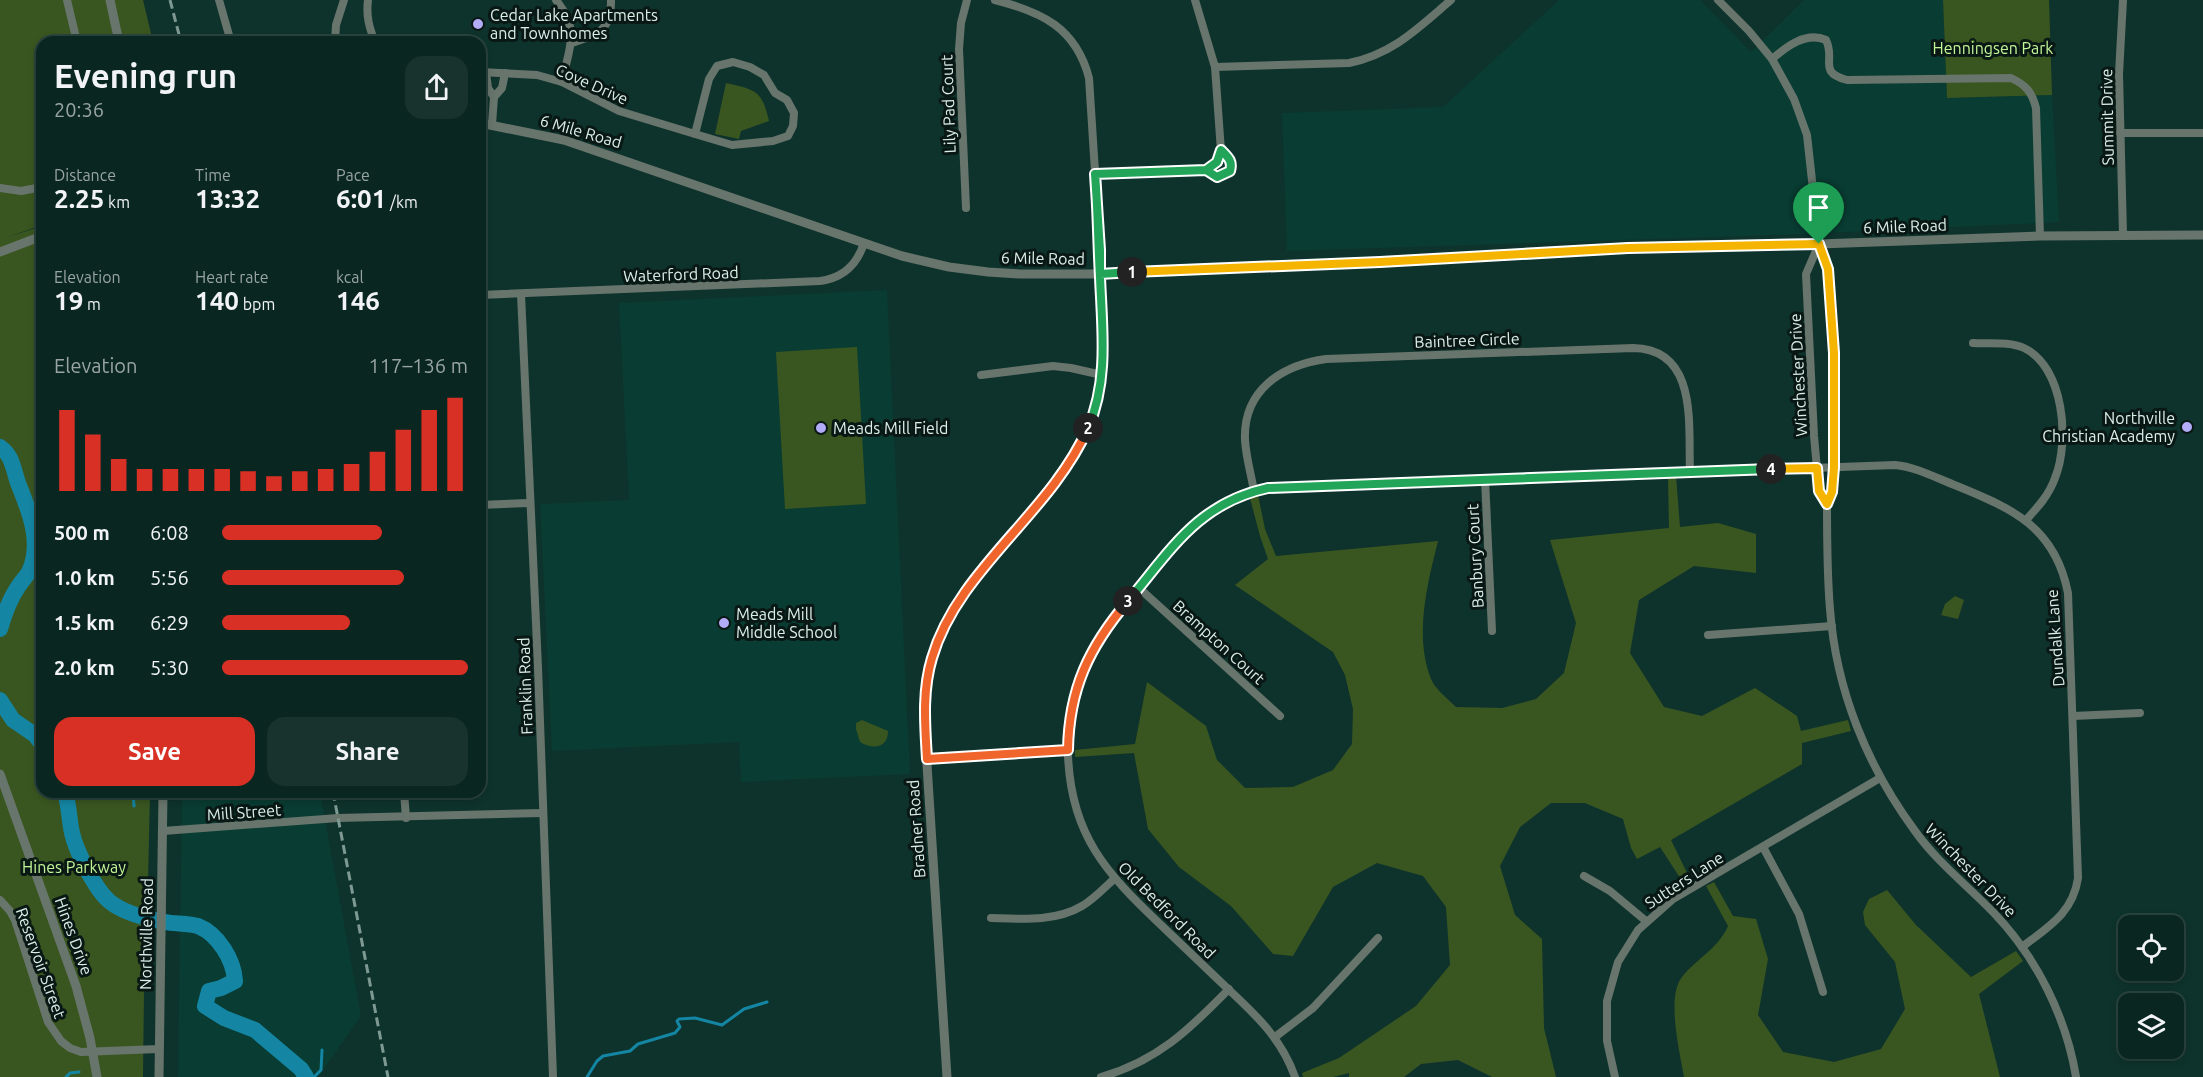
<!DOCTYPE html>
<html lang="en">
<head>
<meta charset="utf-8">
<style>
  body { margin:0; font-family:Ubuntu,sans-serif; background:#18322e; color:#f1f3f6; height:100vh; display:flex; flex-direction:column; font-size:22px; white-space:nowrap }
  * { box-sizing:border-box; margin:0 }
  p { font-size:20px; color:#99a5a5 }
  .icon { flex:none; width:33px; height:33px; fill:none; stroke:currentColor; stroke-width:2; stroke-linecap:round; stroke-linejoin:round }
  .map { position:relative; flex:1; overflow:hidden }
  .details { position:absolute; left:36px; top:36px; width:450px; height:762px; display:flex; flex-direction:column; background:#0a2621; border-radius:18px; box-shadow:0 3px 9px #0003,0 0 0 2px #2a433f }
  .details>* { flex:none }
  .tools { position:absolute; left:2118px; top:915px; display:grid; gap:12px }
  .tools a { display:grid; place-items:center; width:66px; height:66px; border-radius:12px; background:#0a2621; box-shadow:0 3px 9px #0003,0 0 0 2px #2a433f; font-size:30px }
  .pin { position:absolute; display:grid; place-items:center; width:51px; height:51px; color:#fff; margin:-62px -26px; border-radius:50% 50% 50% 0; rotate:-45deg; box-shadow:0 0 6px #0007 }
  .pin .icon { rotate:45deg }
  .km { position:absolute; width:30px; height:30px; margin:-15px; border-radius:50%; background:#222; color:#fff; font-size:16px; line-height:30px; text-align:center }
  .round { display:grid; place-items:center; flex:none; width:63px; height:63px; border-radius:18px; background:#18322e }
  .summary { display:flex; align-items:center; justify-content:space-between; height:102px; padding:0 18px }
  h1 { font-size:33px; font-weight:700; line-height:45px }
  .figures { display:grid; grid-template-columns:repeat(3,1fr); gap:9px; height:102px; padding:6px 18px }
  .figures div { display:grid; align-content:center }
  .figures b { font-size:26px; font-weight:700 }
  .figures small { font-size:16px; font-weight:400 }
  .figures p { font-size:16px }
  .chart { height:168px; padding:12px 18px }
  .chart p { display:flex; justify-content:space-between }
  .chart svg { width:100%; height:108px; margin-top:6px; stroke:#d93025; stroke-width:6 }
  .primary-button { display:flex; gap:12px; margin-top:auto; padding:12px 18px }
  .primary-button a { flex:1; height:69px; border-radius:18px; background:#d93025; color:#fff; font-size:24px; font-weight:700; line-height:69px; text-align:center }
  .primary-button a+a { background:#18322e; color:#f1f3f6 }
  ul { padding:0 18px; list-style:none; font-size:20px }
  li { display:grid; grid-template-columns:96px 72px 1fr; align-items:center; height:45px }
  li i { height:15px; border-radius:8px; background:#d93025 }
  .map>svg:first-child { display:block }
  .built { fill:#093c32 }
  .green { fill:#3a5620 }
  .lines { fill:none; stroke-linecap:round; stroke-linejoin:round }
  .stream { stroke:#1486a3; stroke-width:3 }
  .river { stroke:#1486a3; stroke-width:16 }
  .minor { stroke:#68756c; stroke-width:8 }
  .tertiary { stroke:#68756c; stroke-width:9 }
  .rail { stroke:#7d9992; stroke-width:3; stroke-dasharray:9 4.5; stroke-linecap:butt }
  .split-1-casing { stroke:#fff; stroke-width:12 }
  .split-2-casing { stroke:#fff; stroke-width:12 }
  .split-3-casing { stroke:#fff; stroke-width:12 }
  .split-4-casing { stroke:#fff; stroke-width:12 }
  .split-5-casing { stroke:#fff; stroke-width:12 }
  .split-1 { stroke:#f5b400; stroke-width:8 }
  .split-2 { stroke:#22a559; stroke-width:8 }
  .split-3 { stroke:#f0652b; stroke-width:8 }
  .split-4 { stroke:#22a559; stroke-width:8 }
  .split-5 { stroke:#f5b400; stroke-width:8 }
  .poi-dot { fill:#b3adf9; stroke:#091814; stroke-width:2 }
  .labels { text-anchor:middle; stroke-width:6; stroke-linejoin:round; paint-order:stroke }
  .poi-label { font-size:16px; fill:#dbefe9; stroke:#091814; text-anchor:start }
  .park-label { font-size:16px; fill:#c2f598; stroke:#091814 }
  .street-label { font-size:16px; fill:#dbefe9; stroke:#091814 }
</style>
</head>
<body>
<div class="map">
<svg width="2203" height="1077" viewBox="0 0 2203 1077">
  <rect width="100%" height="100%" fill="#0e332c"/>
  <g class="built">
    <path d="M 1559,0 L 1700,0 L 1751,52 L 1804,0 L 1943,0 L 1947,98 L 2052,95 L 2059,222 L 1805,234 L 1287,251 L 1282,113 L 1443,107 Z"/>
    <path d="M 887,290 L 910,774 L 741,782 L 739,742 L 552,751 L 540,504 L 629,500 L 619,303 Z"/>
    <path d="M 182,792 L 320,792 L 361,1016 L 318,1077 L 178,1077 Z"/>
  </g>
  <g class="green">
    <path d="M 0,0 L 143,0 L 153,42 L 42,42 L 42,225 L 5,238 L 42,226 L 42,792 L 150,792 L 148,882 L 145,900 L 143,1077 L 0,1077 Z"/>
    <path d="M 1943,0 L 2049,0 L 2052,95 L 1947,98 Z"/>
    <path d="M 726,83 C 756,90 762,90 769,121 L 741,131 L 739,139 L 715,134 Z"/>
    <path d="M 857,347 L 866,504 L 785,509 L 776,352 Z"/>
    <path d="M 1676,476 L 1680,527 L 1718,523 L 1756,534 L 1756,573 L 1694,566 L 1639,600 L 1630,653 L 1664,707 L 1702,716 L 1755,688 L 1797,716 L 1801,731 L 1848,720 L 1851,731 L 1802,743 L 1802,764 L 1671,840 L 1691,881 L 1684,884 L 1660,847 L 1637,859 L 1631,848 L 1623,819 L 1585,803 L 1551,803 L 1520,827 L 1500,866 L 1515,915 L 1542,939 L 1544,1028 L 1556,1077 L 1492,1077 L 1458,1060 L 1421,1064 L 1404,1077 L 1349,1077 L 1349,1073 L 1333,1077 L 1303,1077 L 1302,1073 L 1339,1058 L 1416,1006 L 1450,965 L 1446,907 L 1423,876 L 1377,863 L 1333,887 L 1293,956 L 1273,954 L 1231,906 L 1179,867 L 1148,829 L 1134,753 L 1075,757 L 1075,750 L 1135,744 L 1147,682 L 1206,726 L 1217,760 L 1245,788 L 1293,787 L 1333,770 L 1352,744 L 1353,709 L 1345,675 L 1333,652 L 1235,585 L 1268,559 L 1260,536 L 1250,498 L 1258,495 L 1265,529 L 1276,556 L 1438,541 C 1427,585 1414,636 1431,679 C 1435,689 1448,699 1456,707 L 1502,708 L 1536,699 L 1564,673 L 1576,623 L 1550,540 L 1669,528 L 1668,477 Z"/>
    <path d="M 1955,596 L 1964,600 L 1958,619 L 1941,615 L 1945,604 Z"/>
    <path d="M 862,720 L 888,731 C 888,748 873,750 860,742 L 856,729 L 856,723 Z"/>
    <path d="M 1714,882 L 1733,916 L 1756,919 L 1768,959 L 1758,1015 L 1783,1052 L 1834,1062 L 1881,1049 L 1905,1009 L 1895,962 L 1865,925 L 1863,912 L 1869,899 L 1887,890 L 1916,925 L 1971,977 L 2016,951 L 2023,961 L 1979,994 L 2000,1077 L 1684,1077 C 1680,1053 1666,997 1682,977 C 1697,958 1718,949 1728,926 L 1706,886 Z"/>
  </g>
  <g class="lines">
    <g class="stream">
      <path d="M 133,792 L 134,806"/>
      <path d="M 66,1077 L 70,1073 L 79,1072"/>
      <path d="M 314,1077 L 321,1070 L 322,1050"/>
      <path d="M 587,1077 L 597,1061 L 603,1056 L 630,1051 L 638,1044 L 675,1033 L 680,1027 L 677,1021 L 679,1019 L 695,1018 L 722,1025 L 744,1009 L 767,1002"/>
    </g>
    <g class="river">
      <path d="M 0,447 C 13,456 13,469 18,483 C 29,510 43,543 29,572 C 26,577 21,582 18,587 C 9,600 4,615 0,629"/>
      <path d="M 0,700 L 13,720 L 35,735 L 42,744"/>
      <path d="M 65,792 C 69,805 69,819 72,833 C 76,851 95,889 109,901 C 123,913 148,919 165,922 C 175,924 188,923 198,926 C 218,934 234,960 235,981 L 221,988 L 209,991 L 205,1006 L 224,1018 L 255,1030 L 301,1069 L 306,1077"/>
    </g>
    <g class="minor">
      <path d="M 67,0 L 77,42"/>
      <path d="M 219,0 L 231,42"/>
      <path d="M 368,0 C 366,16 369,27 375,42"/>
      <path d="M 556,0 C 581,31 569,47 562,82"/>
      <path d="M 995,0 C 1042,12 1076,28 1089,78 L 1100,250 L 1100,274"/>
      <path d="M 1718,0 L 1749,31 L 1772,59 L 1794,99 L 1807,135 L 1819,244 L 1829,269 L 1834,353 L 1834,467 L 1832,492 L 1827,504 L 1819,491 L 1814,436 L 1806,274 L 1819,244"/>
      <path d="M 2123,0 L 2119,74 L 2123,234"/>
      <path d="M 335,42 L 336,25 L 344,0"/>
      <path d="M 572,43 C 597,34 612,31 611,0"/>
      <path d="M 1772,59 C 1786,47 1806,31 1826,40 C 1836,60 1817,72 1847,80 L 2011,78 C 2026,85 2032,92 2036,108 L 2040,236"/>
      <path d="M 733,62 L 750,67 L 764,75 L 775,93 L 787,100 L 794,113 L 793,126 L 788,136 L 773,141 L 732,145 L 695,134 L 709,79 L 717,66 Z"/>
      <path d="M 1215,67 L 1349,63 C 1393,54 1418,28 1451,0"/>
      <path d="M 480,72 L 537,75 L 562,82 L 619,111 L 695,134"/>
      <path d="M 486,72 L 488,88 L 494,97 L 502,88 L 505,73"/>
      <path d="M 492,124 L 494,97"/>
      <path d="M 2120,133 L 2203,133"/>
      <path d="M 1206,170 L 1217,177 L 1230,171 L 1230,160 L 1221,151"/>
      <path d="M 1095,175 L 1206,170 C 1215,167 1219,160 1221,151 L 1215,67 L 1195,0"/>
      <path d="M 0,188 L 21,191 L 42,187"/>
      <path d="M 966,208 L 959,49 L 961,23 L 967,0"/>
      <path d="M 521,294 L 538,667 L 553,1077"/>
      <path d="M 480,295 L 820,281 C 843,278 857,265 864,243"/>
      <path d="M 1973,343 C 1989,344 2009,341 2024,348 C 2064,367 2070,441 2055,478 C 2049,495 2038,507 2026,520"/>
      <path d="M 981,375 L 1053,366 L 1071,368 L 1102,375"/>
      <path d="M 1485,479 L 1492,631"/>
      <path d="M 1254,491 C 1251,474 1246,457 1245,440 C 1243,390 1282,365 1326,359 L 1633,348 C 1699,349 1688,426 1690,472"/>
      <path d="M 1827,504 C 1827,539 1827,574 1830,609 C 1836,690 1867,766 1915,831 C 1937,862 1967,885 1994,913 C 2036,957 2066,1016 2076,1077"/>
      <path d="M 480,505 L 529,503"/>
      <path d="M 1139,588 L 1280,716"/>
      <path d="M 1708,635 L 1832,626"/>
      <path d="M 2073,716 L 2140,713"/>
      <path d="M 927,759 L 1068,750"/>
      <path d="M 404,792 L 406,818"/>
      <path d="M 163,831 L 338,818 L 543,813"/>
      <path d="M 1763,847 L 1799,914 L 1823,992"/>
      <path d="M 1584,876 L 1610,891 L 1646,921"/>
      <path d="M 0,900 L 10,911 L 15,920 L 48,1022 L 61,1041 L 70,1048 L 81,1052 L 159,1049"/>
      <path d="M 991,918 C 1021,919 1055,922 1082,906 C 1094,899 1104,888 1114,879"/>
      <path d="M 1275,1037 L 1313,1008 L 1378,938"/>
      <path d="M 1101,1077 C 1157,1061 1189,1030 1229,989"/>
      <path d="M 1295,1077 C 1282,1039 1256,1015 1227,988 C 1205,967 1183,946 1161,925 C 1106,873 1071,835 1068,755 C 1066,697 1089,646 1127,602 C 1170,551 1198,503 1268,488 L 1895,465 C 1917,467 1936,478 1957,486 C 2013,509 2055,527 2068,593 L 2078,878 C 2073,913 2048,927 2022,947"/>
      <path d="M 1615,1077 L 1607,1041 L 1607,1001 L 1618,962 L 1638,930 L 1673,899 L 1880,778"/>
    </g>
    <g class="tertiary">
      <path d="M 110,0 L 119,42"/>
      <path d="M 480,123 L 564,140 L 902,256 L 949,267 L 988,272 L 1020,274 L 1100,274 L 1379,262 L 1627,248 L 1819,244 L 2040,236 L 2203,235"/>
      <path d="M 0,252 L 42,236"/>
      <path d="M 0,774 L 76,986 L 90,1038 L 97,1077"/>
      <path d="M 159,1077 L 163,792"/>
      <path d="M 947,1077 L 924,718 C 925,671 938,632 963,594 C 985,568 1006,542 1027,517 C 1066,470 1095,437 1102,374 C 1106,341 1101,307 1100,274"/>
    </g>
    <g class="rail">
      <path d="M 170,0 L 181,42"/>
      <path d="M 333,792 L 388,1077"/>
    </g>
  </g>
  <g class="lines">
    <g class="split-1-casing">
      <path id="split-1" d="M 1132,272 L 1380,262 L 1628,248 L 1819,244"/>
    </g>
    <g class="split-2-casing">
      <path id="split-2" d="M 1088,428 C 1109,380 1102,328 1100,277 C 1098,243 1098,209 1095,174 L 1206,170 L 1217,162 L 1221,150 C 1228,157 1233,161 1230,171 L 1217,177 L 1206,170 L 1095,174 L 1100,250 L 1100,274 L 1132,272"/>
    </g>
    <g class="split-3-casing">
      <path id="split-3" d="M 1088,428 C 1050,514 958,569 932,658 C 922,691 925,725 927,759 L 1068,750 C 1069,689 1089,647 1128,601"/>
    </g>
    <g class="split-4-casing">
      <path id="split-4" d="M 1128,601 C 1171,550 1198,503 1268,488 L 1771,469"/>
    </g>
    <g class="split-5-casing">
      <path id="split-5" d="M 1771,469 L 1817,468 L 1819,491 L 1827,504 L 1832,492 L 1834,467 L 1834,353 L 1828,269 L 1819,244"/>
    </g>
    <use href="#split-1" class="split-1"/>
    <use href="#split-2" class="split-2"/>
    <use href="#split-3" class="split-3"/>
    <use href="#split-4" class="split-4"/>
    <use href="#split-5" class="split-5"/>
  </g>
  <g class="poi-dot">
    <circle cx="478" cy="24" r="6"/>
    <circle cx="2187" cy="427" r="6"/>
    <circle cx="821" cy="428" r="6"/>
    <circle cx="724" cy="623" r="6"/>
  </g>
  <g class="labels">
    <g class="poi-label">
      <text x="490" y="21">Cedar Lake Apartments<tspan x="490" dy="18">and Townhomes</tspan></text>
      <text x="2175" y="424" text-anchor="end">Northville<tspan x="2175" dy="18">Christian Academy</tspan></text>
      <text x="833" y="434">Meads Mill Field</text>
      <text x="736" y="620">Meads Mill<tspan x="736" dy="18">Middle School</tspan></text>
    </g>
    <g class="park-label">
      <text x="1993" y="54">Henningsen Park</text>
      <text x="74" y="873">Hines Parkway</text>
    </g>
    <g class="street-label">
      <text transform="translate(592 84) rotate(24)" y="6">Cove Drive</text>
      <text transform="translate(948 104) rotate(-92)" y="6">Lily Pad Court</text>
      <text transform="translate(2107 117) rotate(-91)" y="6">Summit Drive</text>
      <text transform="translate(581 131) rotate(16)" y="6">6 Mile Road</text>
      <text transform="translate(1905 226) rotate(-2)" y="6">6 Mile Road</text>
      <text transform="translate(1043 258) rotate(1)" y="6">6 Mile Road</text>
      <text transform="translate(681 274) rotate(-2)" y="6">Waterford Road</text>
      <text transform="translate(1467 340) rotate(-2)" y="6">Baintree Circle</text>
      <text transform="translate(1798 375) rotate(-93)" y="6">Winchester Drive</text>
      <text transform="translate(1475 556) rotate(-93)" y="6">Banbury Court</text>
      <text transform="translate(2055 638) rotate(-94)" y="6">Dundalk Lane</text>
      <text transform="translate(1219 642) rotate(42)" y="6">Brampton Court</text>
      <text transform="translate(525 686) rotate(-92)" y="6">Franklin Road</text>
      <text transform="translate(244 812) rotate(-4)" y="6">Mill Street</text>
      <text transform="translate(916 829) rotate(-94)" y="6">Bradner Road</text>
      <text transform="translate(1971 870) rotate(46)" y="6">Winchester Drive</text>
      <text transform="translate(1684 880) rotate(-33)" y="6">Sutters Lane</text>
      <text transform="translate(1167 910) rotate(45)" y="6">Old Bedford Road</text>
      <text transform="translate(146 934) rotate(-89)" y="6">Northville Road</text>
      <text transform="translate(74 936) rotate(70)" y="6">Hines Drive</text>
      <text transform="translate(41 963) rotate(70)" y="6">Reservoir Street</text>
    </g>
  </g>
</svg>
<div class="tools">
<a><svg class="icon" aria-label="locate" viewBox="0 0 24 24"><circle cx="12" cy="12" r="6"/><path d="M12 2v4M12 18v4M2 12h4M18 12h4"/></svg></a>
<a><svg class="icon" aria-label="layers" viewBox="0 0 24 24"><path d="M12 4l9 5-9 5-9-5zM3 14l9 5 9-5"/></svg></a>
</div>
<div class="pin" style="left:1819px;top:244px;background:#1e9e55"><svg class="icon" aria-label="arrive" viewBox="0 0 24 24"><path d="M6 21V4h12l-3 4 3 4H6"/></svg></div>
<b class="km" style="left:1132px;top:272px">1</b>
<b class="km" style="left:1088px;top:428px">2</b>
<b class="km" style="left:1128px;top:601px">3</b>
<b class="km" style="left:1771px;top:469px">4</b>
<section class="details">
<div class="summary"><div><h1>Evening run</h1><p>20:36</p></div><a class="round"><svg class="icon" aria-label="share" viewBox="0 0 24 24"><path d="M12 15V3M7 8l5-5 5 5M5 13v7h14v-7"/></svg></a></div>
<div class="figures">
<div><p>Distance</p><b>2.25<small> km</small></b></div>
<div><p>Time</p><b>13:32</b></div>
<div><p>Pace</p><b>6:01<small> /km</small></b></div>
</div>
<div class="figures">
<div><p>Elevation</p><b>19<small> m</small></b></div>
<div><p>Heart rate</p><b>140<small> bpm</small></b></div>
<div><p>kcal</p><b>146</b></div>
</div>
<div class="chart"><p><span>Elevation</span>117–136 m</p>
<svg viewBox="0 0 160 44" preserveAspectRatio="none"><path d="M5 44V11M15 44V21M25 44V31M35 44V35M45 44V35M55 44V35M65 44V35M75 44V36M85 44V38M95 44V36M105 44V35M115 44V33M125 44V28M135 44V19M145 44V11M155 44V6"/></svg>
</div>
<ul>
<li><b>500 m</b>6:08<i style="width:65%"></i></li>
<li><b>1.0 km</b>5:56<i style="width:74%"></i></li>
<li><b>1.5 km</b>6:29<i style="width:52%"></i></li>
<li><b>2.0 km</b>5:30<i style="width:100%"></i></li>
</ul>
<div class="primary-button"><a>Save</a><a>Share</a></div>
</section>
</div>
</body>
</html>
